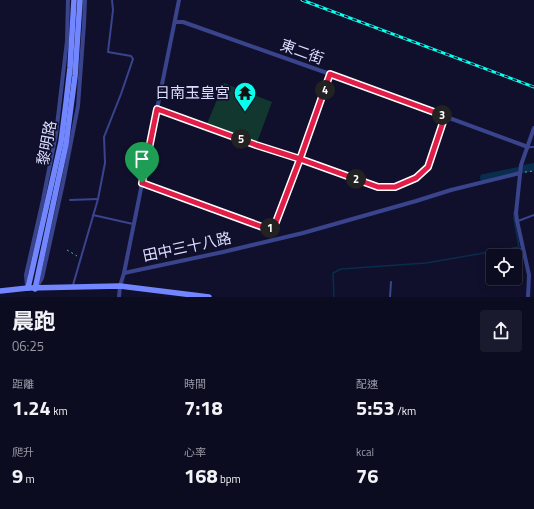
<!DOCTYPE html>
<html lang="zh-TW">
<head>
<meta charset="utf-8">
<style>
  body { margin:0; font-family:"Titillium Web","Noto Sans TC",sans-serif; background:#1a1a2e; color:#f1f3f6; height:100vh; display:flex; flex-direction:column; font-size:15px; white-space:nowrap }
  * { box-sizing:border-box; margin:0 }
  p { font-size:13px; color:#9a9ba5 }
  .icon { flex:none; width:22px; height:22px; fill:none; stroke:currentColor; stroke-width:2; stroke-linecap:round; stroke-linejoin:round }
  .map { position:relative; height:297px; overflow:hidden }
  .drawer { display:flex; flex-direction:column; background:#0c0c21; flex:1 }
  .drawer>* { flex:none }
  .fabs { position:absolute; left:486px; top:249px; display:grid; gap:8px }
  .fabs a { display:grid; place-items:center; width:36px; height:36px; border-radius:4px; background:#0c0c21; box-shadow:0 2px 10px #0003,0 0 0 1px #2c2c3f; font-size:20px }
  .pin { position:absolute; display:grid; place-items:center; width:34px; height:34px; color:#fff; margin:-41px -17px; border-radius:50% 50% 50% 0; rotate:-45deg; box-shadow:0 0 4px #0007 }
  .pin .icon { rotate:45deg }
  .km { position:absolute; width:20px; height:20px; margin:-10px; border-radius:50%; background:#222; color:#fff; font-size:11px; line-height:20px; text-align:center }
  .round { display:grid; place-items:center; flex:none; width:42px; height:42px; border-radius:4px; background:#1a1a2e }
  .headline { display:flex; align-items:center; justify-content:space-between; height:68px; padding:0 12px }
  h1 { font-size:22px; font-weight:700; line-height:30px }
  .stats { display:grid; grid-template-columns:repeat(3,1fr); gap:6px; height:68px; padding:4px 12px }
  .stats div { display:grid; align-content:center }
  .stats b { font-size:20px; font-weight:700 }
  .stats small { font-size:11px; font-weight:400 }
  .stats p { font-size:11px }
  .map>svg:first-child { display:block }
  .green { fill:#12372f }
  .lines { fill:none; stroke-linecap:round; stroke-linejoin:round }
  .stream { stroke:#082d4d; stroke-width:1.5 }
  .river { stroke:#082d4d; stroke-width:8 }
  .path { stroke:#2ac4a0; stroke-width:1; stroke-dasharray:2 3; stroke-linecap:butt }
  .lane { stroke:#39448d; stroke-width:2 }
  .street { stroke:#39448d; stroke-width:4 }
  .secondary { stroke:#7287ff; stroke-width:5.5 }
  .rail-casing { stroke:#07ffec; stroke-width:3 }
  .rail { stroke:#10102c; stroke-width:1.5; stroke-dasharray:4.5; stroke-linecap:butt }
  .route-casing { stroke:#fff; stroke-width:8 }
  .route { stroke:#e11d48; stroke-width:5 }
  .labels { text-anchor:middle; stroke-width:3.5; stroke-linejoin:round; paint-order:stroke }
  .street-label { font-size:15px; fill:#dbddff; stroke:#10102c }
  .poi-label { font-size:15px; fill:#dbddff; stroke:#10102c; text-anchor:end }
</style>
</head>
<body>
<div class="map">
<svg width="534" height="297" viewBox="0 0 534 297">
  <rect width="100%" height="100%" fill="#10102c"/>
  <path class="green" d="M 224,83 L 272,102 L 256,145 L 206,126 Z"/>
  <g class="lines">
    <path class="stream" d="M 334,297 L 333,273 L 341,269 L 426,263 L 519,247 L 514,219 L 514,212"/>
    <g class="river">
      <path d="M 524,169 L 534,167"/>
      <path d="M 484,178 L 519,171"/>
    </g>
    <g class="path">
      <path d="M 525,172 L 534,171"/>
      <path d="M 67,250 L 77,256"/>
    </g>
    <g class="lane">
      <path d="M 528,147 L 534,147"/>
      <path d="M 70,200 L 98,199"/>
      <path d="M 93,215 L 133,224"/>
      <path d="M 518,221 L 534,215"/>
      <path d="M 494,256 L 522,249"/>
      <path d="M 73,285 L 98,199 L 105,163 L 104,137 L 121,94 L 133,59 L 131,56 L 108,52 L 113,10 L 112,0"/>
      <path d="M 390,297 L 391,282"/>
    </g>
    <g class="street">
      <path d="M 175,22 L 183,22 L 330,74 L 528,147"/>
      <path d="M 157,109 L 256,145 L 300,159 L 378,187 L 395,187 L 416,178 L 427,167 L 445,116"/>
      <path d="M 142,183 L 267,229 L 272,227 L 276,223 L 300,159 L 330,74"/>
      <path d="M 124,273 L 223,252 L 303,233 L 416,201 L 451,190 L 520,173"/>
      <path d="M 38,285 L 42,278 L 63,183 L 78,106 L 84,24 L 85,0"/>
      <path d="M 27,286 L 26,275 L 43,200 L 56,134 L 67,41 L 68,0"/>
      <path d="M 119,297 L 120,286 L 124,273 L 179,0"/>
      <path d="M 528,297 L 529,275 L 517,221 L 516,213 L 521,165 L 534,128"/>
    </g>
    <g class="secondary">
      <path d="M 28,288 L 61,142 L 66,103 L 70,68 L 74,0"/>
      <path d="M 35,289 L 66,144 L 75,76 L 80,0"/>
      <path d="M 0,291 L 28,288 L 120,286 L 209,297"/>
    </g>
    <g class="rail-casing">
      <path id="rail" d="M 302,0 L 534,87"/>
    </g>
    <use href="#rail" class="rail"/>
  </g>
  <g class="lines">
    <g class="route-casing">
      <path id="route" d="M 142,183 L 268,229 L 272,227 L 276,222 L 300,159 L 378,187 L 395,187 L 416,178 L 428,167 L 445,116 L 330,74 L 300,159 L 256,145 L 157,109 L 142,183"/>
    </g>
    <use href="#route" class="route"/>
  </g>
  <defs>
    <g id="temple-pin" transform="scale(1.15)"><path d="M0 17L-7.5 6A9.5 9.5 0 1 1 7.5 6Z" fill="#07ffec" stroke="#10102c"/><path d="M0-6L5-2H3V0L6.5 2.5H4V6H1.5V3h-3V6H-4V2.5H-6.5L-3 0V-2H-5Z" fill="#111"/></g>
  </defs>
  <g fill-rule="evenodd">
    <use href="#temple-pin" x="245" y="93"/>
  </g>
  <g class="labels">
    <g class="street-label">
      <text transform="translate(302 52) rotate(20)" y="5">東二街</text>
      <text transform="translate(47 143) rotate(-79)" y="5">黎明路</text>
      <text transform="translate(187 247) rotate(-12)" y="5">田中三十八路</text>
    </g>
    <g class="poi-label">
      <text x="230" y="98">日南玉皇宮</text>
    </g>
  </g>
</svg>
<div class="fabs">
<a><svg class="icon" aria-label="locate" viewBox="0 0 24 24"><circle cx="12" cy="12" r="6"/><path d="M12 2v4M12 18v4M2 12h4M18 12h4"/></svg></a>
</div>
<div class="pin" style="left:142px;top:183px;background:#1e9e55"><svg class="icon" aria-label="arrive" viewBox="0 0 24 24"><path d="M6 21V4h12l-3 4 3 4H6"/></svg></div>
<b class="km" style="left:270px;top:228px">1</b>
<b class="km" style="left:356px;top:179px">2</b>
<b class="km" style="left:442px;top:115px">3</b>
<b class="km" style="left:325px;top:90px">4</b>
<b class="km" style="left:241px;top:139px">5</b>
</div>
<section class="drawer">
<div class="headline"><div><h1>晨跑</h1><p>06:25</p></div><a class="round"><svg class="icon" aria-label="share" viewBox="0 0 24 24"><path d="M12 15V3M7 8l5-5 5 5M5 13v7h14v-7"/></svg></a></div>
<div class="stats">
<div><p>距離</p><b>1.24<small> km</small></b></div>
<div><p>時間</p><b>7:18</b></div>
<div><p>配速</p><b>5:53<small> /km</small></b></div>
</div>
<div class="stats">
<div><p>爬升</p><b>9<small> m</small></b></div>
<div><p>心率</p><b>168<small> bpm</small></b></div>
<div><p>kcal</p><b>76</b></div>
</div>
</section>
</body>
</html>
